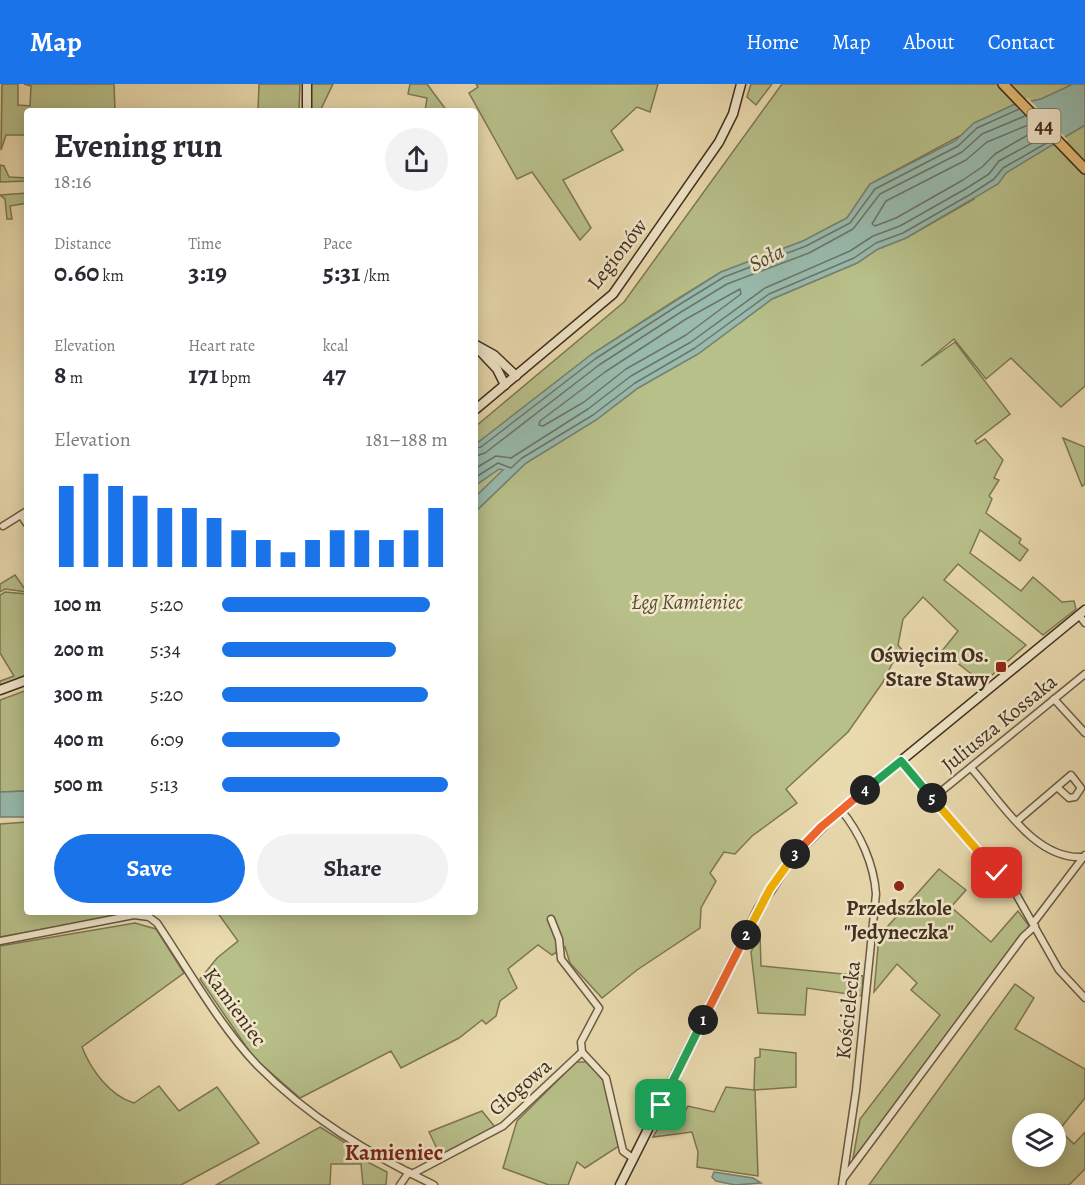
<!DOCTYPE html>
<html lang="en">
<head>
<meta charset="utf-8">
<style>
  body { margin:0; font-family:Alegreya,serif; background:#f2f2f3; color:#2b2b33; height:100vh; display:flex; flex-direction:column; font-size:22px; white-space:nowrap }
  * { box-sizing:border-box; margin:0 }
  p { font-size:20px; color:#7c7c81 }
  .icon { flex:none; width:33px; height:33px; fill:none; stroke:currentColor; stroke-width:2; stroke-linecap:round; stroke-linejoin:round }
  .map { position:relative; flex:1; overflow:hidden }
  .sheet { position:absolute; left:24px; top:24px; width:454px; height:807px; display:flex; flex-direction:column; background:#fff; border-radius:6px; box-shadow:0 3px 15px #0003 }
  .sheet>* { flex:none }
  .fabs { position:absolute; left:1012px; top:1029px; display:grid; gap:12px }
  .fabs a { display:grid; place-items:center; width:54px; height:54px; border-radius:50%; background:#fff; box-shadow:0 3px 15px #0003; font-size:30px }
  .pin { position:absolute; display:grid; place-items:center; width:51px; height:51px; color:#fff; margin:-26px; border-radius:12px; box-shadow:0 3px 9px #0006 }
  .km { position:absolute; width:30px; height:30px; margin:-15px; border-radius:50%; background:#222; color:#fff; font-size:16px; line-height:30px; text-align:center }
  .round { display:grid; place-items:center; flex:none; width:63px; height:63px; border-radius:32px; background:#f2f2f3 }
  .overview { display:flex; align-items:center; justify-content:space-between; height:102px; padding:0 30px }
  h1 { font-size:33px; font-weight:600; line-height:45px }
  .metrics { display:grid; grid-template-columns:repeat(3,1fr); gap:9px; height:102px; padding:6px 30px }
  .metrics div { display:grid; align-content:center }
  .metrics b { font-size:26px; font-weight:600 }
  .metrics small { font-size:16px; font-weight:400 }
  .metrics p { font-size:16px }
  .chart { height:168px; padding:12px 30px }
  .chart p { display:flex; justify-content:space-between }
  .chart svg { width:100%; height:108px; margin-top:6px; stroke:#1a73e8; stroke-width:6 }
  .cta { display:flex; gap:12px; margin-top:auto; padding:12px 30px }
  .cta a { flex:1; height:69px; border-radius:36px; background:#1a73e8; color:#fff; font-size:24px; font-weight:600; line-height:69px; text-align:center }
  .cta a+a { background:#f2f2f3; color:#2b2b33 }
  ul { padding:0 30px; list-style:none; font-size:20px }
  li { display:grid; grid-template-columns:96px 72px 1fr; align-items:center; height:45px }
  li i { height:15px; border-radius:8px; background:#1a73e8 }
  header { display:flex; align-items:center; gap:36px; box-sizing:border-box; height:84px; padding:0 30px; background:#1a73e8; color:#fff }
  header strong { font-size:28px }
  nav { display:flex; gap:33px; margin-inline-start:auto; font-size:21px }
  .map>svg:first-child { display:block }
  .green { fill:#b8c08a; stroke:#7d7754; stroke-width:1.5; fill-rule:evenodd }
  .water { fill:#98bbae; stroke:#768375; stroke-width:1.5 }
  .pier { fill:#eadbaf }
  .lines { fill:none; stroke-linecap:round; stroke-linejoin:round }
  .shore { stroke:#6d7466; stroke-width:1.5 }
  .street-casing { stroke:#6c5943; stroke-width:9 }
  .secondary-casing { stroke:#422e1f; stroke-width:11 }
  .primary-casing { stroke:#422e1f; stroke-width:12 }
  .street { stroke:#f1e8cb; stroke-width:6 }
  .secondary { stroke:#f1e8cb; stroke-width:8 }
  .primary { stroke:#e5be78; stroke-width:9 }
  .split-1-casing { stroke:#fff; stroke-width:12 }
  .split-2-casing { stroke:#fff; stroke-width:12 }
  .split-3-casing { stroke:#fff; stroke-width:12 }
  .split-4-casing { stroke:#fff; stroke-width:12 }
  .split-5-casing { stroke:#fff; stroke-width:12 }
  .split-6-casing { stroke:#fff; stroke-width:12 }
  .split-1 { stroke:#22a559; stroke-width:8 }
  .split-2 { stroke:#f0652b; stroke-width:8 }
  .split-3 { stroke:#f5b400; stroke-width:8 }
  .split-4 { stroke:#f0652b; stroke-width:8 }
  .split-5 { stroke:#22a559; stroke-width:8 }
  .split-6 { stroke:#f5b400; stroke-width:8 }
  .poi-dot { fill:#8f2418; stroke:#f1e8cb; stroke-width:2 }
  .labels { text-anchor:middle; stroke-width:5; stroke-linejoin:round; paint-order:stroke }
  .shield { fill:#f1e8cb; stroke:#766653; stroke-width:1.5 }
  .shield-label { font-size:20px; font-weight:bold; fill:#422e1f }
  .street-label { font-size:21px; fill:#422e1f; stroke:#f1e8cb }
  .park-label { font-size:21px; font-style:italic; fill:#5a4b34; stroke:#f1e8cb }
  .poi-label { font-size:21px; font-weight:bold; fill:#422e1f; stroke:#f1e8cb; text-anchor:end }
  .water-label { font-size:22px; font-style:italic; fill:#534a3c; stroke:#f1e8cb }
  .neighbourhood-label { font-size:22px; font-weight:bold; fill:#7a1f14; stroke:#f1e8cb }
</style>
</head>
<body>
<header>
<strong>Map</strong>
<nav><a>Home</a><a>Map</a><a>About</a><a>Contact</a></nav>
</header>
<div class="map">
<svg width="1085" height="1101" viewBox="0 0 1085 1101">
  <rect width="100%" height="100%" fill="#eadbaf"/>
  <filter id="stains"><feTurbulence type="fractalNoise" baseFrequency=".00333" numOctaves="4"/><feColorMatrix values="0 0 0 0 .2 0 0 0 0 .09 0 0 0 0 .02 0 0 0 .5 -.17"/></filter>
  <radialGradient id="worn" r=".72"><stop offset=".6" stop-color="#630" stop-opacity="0"/><stop offset="1" stop-color="#630" stop-opacity=".3"/></radialGradient>
  <g class="green">
    <path d="M 2,0 L 18,0 L 18,21 L 30,22 L 31,2 L 24,0 L 114,0 L 115,27 L 27,27 L 27,51 L 6,51 L 1,66 Z"/>
    <path d="M 259,0 L 300,0 L 299,27 L 258,27 Z"/>
    <path d="M 310,0 L 333,0 L 320,27 L 310,27 Z"/>
    <path d="M 410,0 L 427,0 L 447,27 L 425,27 L 427,14 L 408,10 Z"/>
    <path d="M 476,0 L 658,0 L 650,28 L 637,23 L 611,47 L 623,66 L 563,96 L 591,144 L 580,156 L 532,88 L 517,95 L 469,9 L 478,3 Z"/>
    <path d="M 751,0 L 772,0 L 756,21 L 747,13 Z"/>
    <path d="M 782,0 L 1085,0 L 1085,302 L 1061,323 L 1011,274 L 986,295 L 954,255 L 921,282 L 955,258 L 1010,330 L 975,357 L 977,360 L 985,355 L 1003,376 L 994,394 L 999,396 L 989,412 L 992,415 L 986,429 L 1021,455 L 1019,459 L 1028,466 L 1020,477 L 980,446 L 970,469 L 1021,507 L 1033,493 L 1062,518 L 1074,517 L 1076,525 L 1043,551 L 958,480 L 944,496 L 1026,561 L 983,599 L 942,567 L 958,547 L 923,513 L 903,535 L 898,561 L 903,567 L 896,579 L 893,578 L 883,598 L 848,648 L 786,705 L 797,719 L 752,752 L 735,770 L 724,768 L 710,789 L 716,797 L 701,824 L 700,844 L 637,886 L 602,914 L 570,879 L 565,863 L 552,871 L 538,861 L 508,885 L 517,904 L 500,917 L 496,932 L 486,940 L 482,936 L 459,954 L 401,984 L 391,967 L 300,1014 L 254,974 L 200,895 L 217,874 L 238,857 L 217,828 L 476,828 L 476,427 L 526,379 L 596,336 L 638,304 L 698,269 L 772,215 L 857,179 L 878,165 L 906,154 L 974,115 L 960,52 L 870,100 L 847,134 L 803,157 L 721,188 L 674,217 L 592,270 L 476,360 L 476,342 L 624,218 Z"/>
    <path d="M 0,81 L 4,82 L 9,93 L 27,94 L 27,97 L 0,98 Z"/>
    <path d="M 27,109 L 27,119 L 10,122 L 12,135 L 7,135 L 5,115 L 0,111 Z"/>
    <path d="M 1063,354 L 1085,363 L 1085,400 L 1082,402 Z"/>
    <path d="M 499,385 L 504,386 L 476,412 L 476,401 Z"/>
    <path d="M 15,491 L 27,508 L 5,505 L 0,508 L 0,500 Z"/>
    <path d="M 5,508 L 27,510 L 27,592 L 0,601 L 0,597 L 14,592 L 0,569 L 0,511 Z"/>
    <path d="M 27,606 L 27,707 L 0,708 L 0,616 Z"/>
    <path d="M 27,738 L 27,828 L 144,828 L 0,853 L 0,740 Z"/>
    <path d="M 939,785 L 966,806 L 951,823 L 991,858 L 1018,827 L 1029,842 L 852,1080 L 860,1035 L 940,931 L 911,906 L 917,899 L 897,880 L 874,908 L 879,852 Z"/>
    <path d="M 135,839 L 156,845 L 184,889 L 82,963 C 91,986 110,1012 134,1019 L 159,1002 L 179,1027 L 217,1003 L 259,1059 L 181,1101 L 0,1101 L 0,862 Z"/>
    <path d="M 760,850 L 761,882 L 863,892 L 862,912 L 807,904 L 805,931 L 758,929 L 751,868 Z"/>
    <path d="M 1015,900 L 1034,914 L 1015,945 L 1085,985 L 1085,1014 L 1059,1046 L 1074,1060 L 1085,1048 L 1085,1085 L 1069,1101 L 869,1101 ZM 1023,1040 L 1056,1040 L 1056,1072 L 1023,1072 Z"/>
    <path d="M 760,965 L 796,969 L 796,1003 L 755,1006 L 758,1092 L 697,1083 L 698,1068 L 692,1048 L 653,1053 L 661,1039 L 678,1039 L 688,1022 L 714,1028 L 726,1003 L 754,1006 L 755,974 L 760,973 Z"/>
    <path d="M 576,978 L 586,978 L 603,995 L 619,1062 L 585,1084 L 577,1078 L 568,1101 L 549,1101 L 503,1084 L 517,1037 Z"/>
    <path d="M 482,1027 L 495,1043 L 440,1071 L 429,1048 Z"/>
    <path d="M 320,1043 L 352,1063 L 354,1071 L 387,1088 L 386,1101 L 363,1101 L 361,1080 L 331,1080 L 330,1101 L 216,1101 Z"/>
  </g>
  <g class="water">
    <path d="M 1073,0 L 1085,0 L 1085,41 L 1006,89 L 998,100 L 906,154 L 878,165 L 857,179 L 772,215 L 698,270 L 638,304 L 596,336 L 526,379 L 476,427 L 476,412 L 503,386 L 499,385 L 476,401 L 476,360 L 592,270 L 721,188 L 803,157 L 847,134 L 870,100 L 955,57 L 974,39 L 1013,21 L 1041,15 Z"/>
    <path d="M 27,707 L 27,733 L 0,733 L 0,708 Z"/>
    <path d="M 714,1088 L 753,1094 L 761,1099 L 735,1101 L 716,1097 L 712,1093 Z"/>
  </g>
  <path class="pier" d="M 1028,14 L 1068,56 L 1057,63 L 1013,18 Z"/>
  <g class="lines">
    <g class="shore">
      <path d="M 1033,39 L 987,58 L 966,76 L 886,117 L 872,140 L 875,142 L 896,134 L 963,96 L 982,83 L 995,70 L 1038,45"/>
      <path d="M 740,205 L 741,210 L 686,251 L 626,285 L 584,318 L 543,342 L 539,341 L 540,337 L 605,288 L 686,235 Z"/>
      <path d="M 476,364 L 481,363 L 595,275 L 677,222 L 724,193 L 806,162 L 850,139 L 875,105 L 958,62 L 977,44 L 1019,25"/>
      <path d="M 476,372 L 485,369 L 599,281 L 681,228 L 727,200 L 809,169 L 853,145 L 880,110 L 962,68 L 982,50 L 1025,32"/>
      <path d="M 476,384 L 496,372 L 511,374 L 588,325 L 631,292 L 691,258 L 765,204 L 850,167 L 873,152 L 900,142 L 967,104 L 989,90 L 999,77 L 1045,52"/>
      <path d="M 476,393 L 498,379 L 511,384 L 522,374 L 593,331 L 635,299 L 695,264 L 769,210 L 854,174 L 876,159 L 903,149 L 971,110 L 994,95 L 1003,84 L 1050,57"/>
    </g>
    <g class="street-casing">
      <g id="street">
        <path d="M 21,431 L 27,440"/>
        <path d="M 3,442 L 27,427"/>
        <path d="M 1079,531 L 1085,539"/>
        <path d="M 1054,615 L 1085,649"/>
        <path d="M 901,677 L 1016,810 L 1059,886 L 1085,914"/>
        <path d="M 971,684 C 1001,717 1034,776 1083,773"/>
        <path d="M 933,714 L 1085,590"/>
        <path d="M 841,726 C 860,749 874,780 876,810 L 856,1007 L 842,1101"/>
        <path d="M 1017,737 L 1071,691 L 1081,704 L 1075,713 L 1069,714 L 1057,703"/>
        <path d="M 551,835 L 559,855 L 561,875 L 599,924 L 581,958 L 582,968 L 606,994 L 623,1067 L 634,1075"/>
        <path d="M 1034,838 L 1085,771"/>
        <path d="M 0,857 L 134,831 L 149,833 L 157,839 C 188,885 219,941 257,981 C 308,1033 369,1070 434,1101"/>
        <path d="M 412,1090 L 503,1042 L 582,968"/>
        <path d="M 843,1095 L 1023,853 L 1035,842"/>
        <path d="M 400,1101 L 409,1088"/>
      </g>
    </g>
    <g class="secondary-casing">
      <g id="secondary">
        <path d="M 307,0 L 307,27"/>
        <path d="M 476,261 L 494,271 L 516,292"/>
        <path d="M 481,268 L 497,285 L 505,301"/>
        <path d="M 476,325 L 613,210 L 719,58 L 733,30 L 741,0"/>
        <path d="M 0,606 L 27,596"/>
        <path d="M 620,1101 L 759,824 L 791,775 L 830,735 L 1085,526"/>
      </g>
    </g>
    <g class="primary-casing">
      <path id="primary" d="M 1003,0 L 1085,85"/>
    </g>
    <use href="#street" class="street"/>
    <use href="#secondary" class="secondary"/>
    <use href="#primary" class="primary"/>
  </g>
  <g class="lines">
    <g class="split-1-casing">
      <path id="split-1" d="M 661,1021 L 703,936"/>
    </g>
    <g class="split-2-casing">
      <path id="split-2" d="M 703,936 L 746,851"/>
    </g>
    <g class="split-3-casing">
      <path id="split-3" d="M 746,851 L 770,805 L 795,770"/>
    </g>
    <g class="split-4-casing">
      <path id="split-4" d="M 795,770 L 821,743 L 865,706"/>
    </g>
    <g class="split-5-casing">
      <path id="split-5" d="M 865,706 L 901,677 L 932,714"/>
    </g>
    <g class="split-6-casing">
      <path id="split-6" d="M 932,714 L 997,789"/>
    </g>
    <use href="#split-1" class="split-1"/>
    <use href="#split-2" class="split-2"/>
    <use href="#split-3" class="split-3"/>
    <use href="#split-4" class="split-4"/>
    <use href="#split-5" class="split-5"/>
    <use href="#split-6" class="split-6"/>
  </g>
  <g class="poi-dot">
    <rect x="995" y="577" width="12" height="12" rx="3"/>
    <circle cx="899" cy="802" r="6"/>
  </g>
  <g class="labels">
    <rect class="shield" x="1027.5" y="25" width="33" height="34" rx="4.5"/>
    <g class="shield-label">
      <text x="1044" y="49">44</text>
    </g>
    <g class="street-label">
      <text transform="translate(617 170) rotate(-52)" y="7">Legionów</text>
      <text transform="translate(999 639) rotate(-39)" y="7">Juliusza Kossaka</text>
      <text transform="translate(235 923) rotate(54)" y="7">Kamieniec</text>
      <text transform="translate(848 926) rotate(-84)" y="7">Kościelecka</text>
      <text transform="translate(520 1003) rotate(-41)" y="7">Głogowa</text>
    </g>
    <g class="park-label">
      <text x="687" y="525">Łęg Kamieniec</text>
    </g>
    <g class="poi-label">
      <text x="989" y="578">Oświęcim Os.<tspan x="989" dy="24">Stare Stawy</tspan></text>
      <text x="899" y="831" text-anchor="middle">Przedszkole<tspan x="899" dy="24">"Jedyneczka"</tspan></text>
    </g>
    <g class="water-label">
      <text transform="translate(766 173) rotate(-26)" y="8">Soła</text>
    </g>
    <g class="neighbourhood-label">
      <text x="394" y="1076">Kamieniec</text>
    </g>
  </g>
  <rect width="100%" height="100%" filter="url(#stains)"/>
  <rect width="100%" height="100%" fill="url(#worn)"/>
</svg>
<div class="fabs">
<a><svg class="icon" aria-label="layers" viewBox="0 0 24 24"><path d="M12 4l9 5-9 5-9-5zM3 14l9 5 9-5"/></svg></a>
</div>
<div class="pin" style="left:661px;top:1021px;background:#1e9e55"><svg class="icon" aria-label="arrive" viewBox="0 0 24 24"><path d="M6 21V4h12l-3 4 3 4H6"/></svg></div>
<div class="pin" style="left:997px;top:789px;background:#d93025"><svg class="icon" aria-label="check" viewBox="0 0 24 24"><path d="M5 12l5 5 9-10"/></svg></div>
<b class="km" style="left:703px;top:936px">1</b>
<b class="km" style="left:746px;top:851px">2</b>
<b class="km" style="left:795px;top:770px">3</b>
<b class="km" style="left:865px;top:706px">4</b>
<b class="km" style="left:932px;top:714px">5</b>
<section class="sheet">
<div class="overview"><div><h1>Evening run</h1><p>18:16</p></div><a class="round"><svg class="icon" aria-label="share" viewBox="0 0 24 24"><path d="M12 15V3M7 8l5-5 5 5M5 13v7h14v-7"/></svg></a></div>
<div class="metrics">
<div><p>Distance</p><b>0.60<small> km</small></b></div>
<div><p>Time</p><b>3:19</b></div>
<div><p>Pace</p><b>5:31<small> /km</small></b></div>
</div>
<div class="metrics">
<div><p>Elevation</p><b>8<small> m</small></b></div>
<div><p>Heart rate</p><b>171<small> bpm</small></b></div>
<div><p>kcal</p><b>47</b></div>
</div>
<div class="chart"><p><span>Elevation</span>181–188 m</p>
<svg viewBox="0 0 160 44" preserveAspectRatio="none"><path d="M5 44V11M15 44V6M25 44V11M35 44V15M45 44V20M55 44V20M65 44V24M75 44V29M85 44V33M95 44V38M105 44V33M115 44V29M125 44V29M135 44V33M145 44V29M155 44V20"/></svg>
</div>
<ul>
<li><b>100 m</b>5:20<i style="width:92%"></i></li>
<li><b>200 m</b>5:34<i style="width:77%"></i></li>
<li><b>300 m</b>5:20<i style="width:91%"></i></li>
<li><b>400 m</b>6:09<i style="width:52%"></i></li>
<li><b>500 m</b>5:13<i style="width:100%"></i></li>
</ul>
<div class="cta"><a>Save</a><a>Share</a></div>
</section>
</div>
</body>
</html>
